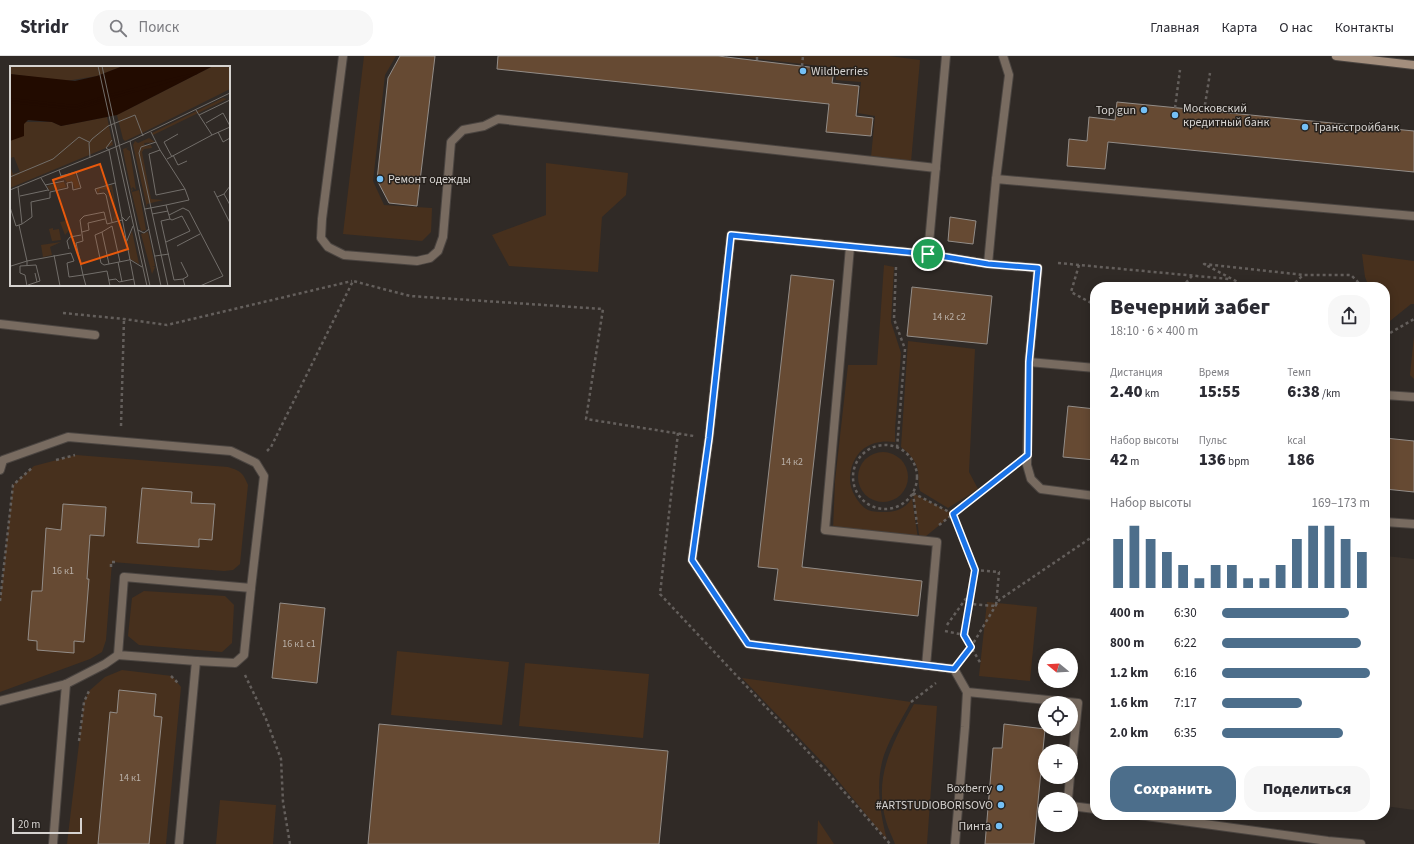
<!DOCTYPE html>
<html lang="ru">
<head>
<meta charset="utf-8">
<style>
  body { margin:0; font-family:"Source Sans 3",sans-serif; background:#f7f7f7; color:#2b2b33; height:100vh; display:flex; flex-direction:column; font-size:15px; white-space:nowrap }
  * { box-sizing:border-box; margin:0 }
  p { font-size:13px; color:#7c7c81 }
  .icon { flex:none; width:22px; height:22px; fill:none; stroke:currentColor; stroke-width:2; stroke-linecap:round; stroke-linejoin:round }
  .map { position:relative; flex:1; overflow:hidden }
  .details { position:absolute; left:1090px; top:226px; width:300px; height:538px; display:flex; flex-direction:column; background:#fff; border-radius:16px; box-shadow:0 2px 10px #0003 }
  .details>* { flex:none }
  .needle { width:26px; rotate:288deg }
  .fabs { position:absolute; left:1038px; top:592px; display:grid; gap:8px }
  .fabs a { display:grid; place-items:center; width:40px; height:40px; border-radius:50%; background:#fff; box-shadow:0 2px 10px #0003; font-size:20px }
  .scale { position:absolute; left:12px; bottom:10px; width:70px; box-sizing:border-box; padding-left:4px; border:2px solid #d6d3d0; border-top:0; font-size:11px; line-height:14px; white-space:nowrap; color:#d6d3d0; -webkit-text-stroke:3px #26211d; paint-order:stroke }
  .pin { position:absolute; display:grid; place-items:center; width:34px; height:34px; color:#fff; margin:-17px; border:2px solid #fff; border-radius:50%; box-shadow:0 1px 4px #0007 }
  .round { display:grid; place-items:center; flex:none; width:42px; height:42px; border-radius:16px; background:#f7f7f7 }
  .summary { display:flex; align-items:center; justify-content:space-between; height:68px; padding:0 20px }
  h1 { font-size:22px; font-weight:800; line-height:30px }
  .metrics { display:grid; grid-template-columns:repeat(3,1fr); gap:6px; height:68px; padding:4px 20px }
  .metrics div { display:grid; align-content:center }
  .metrics b { font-size:17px; font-weight:800 }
  .metrics small { font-size:11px; font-weight:400 }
  .metrics p { font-size:11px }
  .chart { height:112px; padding:8px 20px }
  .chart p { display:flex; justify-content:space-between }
  .chart svg { width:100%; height:72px; margin-top:4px; stroke:#4c6e8b; stroke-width:6 }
  .cta { display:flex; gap:8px; margin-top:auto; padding:8px 20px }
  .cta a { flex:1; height:46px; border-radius:16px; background:#4c6e8b; color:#fff; font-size:16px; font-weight:800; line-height:46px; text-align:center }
  .cta a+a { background:#f7f7f7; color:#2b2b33 }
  ul { padding:0 20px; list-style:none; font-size:13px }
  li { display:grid; grid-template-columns:64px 48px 1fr; align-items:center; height:30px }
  li i { height:10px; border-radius:5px; background:#4c6e8b }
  header { display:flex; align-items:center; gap:24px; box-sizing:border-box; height:56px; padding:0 20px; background:#fff; border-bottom:1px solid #e1e1e2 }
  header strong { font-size:19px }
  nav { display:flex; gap:22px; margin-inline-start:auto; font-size:14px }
  .search { width:280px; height:36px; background:#f7f7f7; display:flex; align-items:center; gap:10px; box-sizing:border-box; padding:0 14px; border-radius:16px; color:#7c7c81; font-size:15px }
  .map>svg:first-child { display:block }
  .built { fill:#3c322a }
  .green { fill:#47301d }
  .building { fill:#664a33; stroke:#938d88 }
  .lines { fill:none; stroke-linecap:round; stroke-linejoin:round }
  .lane-casing { stroke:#4b4541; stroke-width:10 }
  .secondary-casing { stroke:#4b4541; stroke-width:10 }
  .path { stroke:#645f5c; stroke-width:2.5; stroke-dasharray:3 3; stroke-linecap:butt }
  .lane { stroke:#786b60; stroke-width:8 }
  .secondary { stroke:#a38e7d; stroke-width:8 }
  .route-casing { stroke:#fff; stroke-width:8 }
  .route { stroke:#1a73e8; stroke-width:5 }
  .poi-dot { fill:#74c0f6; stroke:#26211d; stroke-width:1.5 }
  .labels { text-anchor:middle; stroke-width:3; stroke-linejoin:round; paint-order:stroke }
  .number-label { font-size:10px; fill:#bab1a9 }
  .poi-label { font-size:12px; fill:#d6d3d0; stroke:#26211d; text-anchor:start }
  .inset-river { fill:none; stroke:#220b00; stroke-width:2 }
  .inset-road { fill:none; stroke:#726e6a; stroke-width:1 }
  .view { fill:#e8590c; fill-opacity:0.15; stroke:#e8590c; stroke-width:2 }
  .inset-edge { fill:none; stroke:#d6d3d0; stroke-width:2 }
</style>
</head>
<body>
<header>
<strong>Stridr</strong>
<div class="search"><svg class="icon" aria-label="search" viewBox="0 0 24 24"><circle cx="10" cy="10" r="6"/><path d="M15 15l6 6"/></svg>Поиск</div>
<nav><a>Главная</a><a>Карта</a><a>О нас</a><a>Контакты</a></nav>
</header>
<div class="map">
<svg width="1414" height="788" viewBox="0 0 1414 788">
  <rect width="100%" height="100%" fill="#302a26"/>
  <path class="built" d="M 1385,500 L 1414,503 L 1414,754 L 1385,750 Z"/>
  <g class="green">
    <path d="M 364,0 L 396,0 L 385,19 L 373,125 L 384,149 L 432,152 L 431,176 L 422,185 L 343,178 Z"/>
    <path d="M 734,0 L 889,0 L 920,4 L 911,106 L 871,101 L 875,60 L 858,57 L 861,26 L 836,24 L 836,12 Z"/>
    <path d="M 546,107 L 628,117 L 626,139 L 602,161 L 598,216 L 509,210 L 492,179 L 546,159 Z"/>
    <path d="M 1362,198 L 1414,205 L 1414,248 L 1411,248 L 1385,269 L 1385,231 L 1369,231 L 1365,221 Z"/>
    <path d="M 884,209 L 894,211 L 891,266 L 901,297 L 895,373 L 895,386 C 873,383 856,392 851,414 C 849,425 850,431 855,440 C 858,445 862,451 868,454 C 873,456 880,456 886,456 C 897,456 906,452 912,442 L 918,483 L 833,474 L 835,425 L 848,309 L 877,309 Z"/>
    <path d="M 1414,280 L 1414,323 L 1410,319 Z"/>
    <path d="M 908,285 L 975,293 L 969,416 L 978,433 L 948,452 L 920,435 C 918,429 919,422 918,415 C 916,405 910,398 901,391 Z"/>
    <circle cx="883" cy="421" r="25"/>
    <path d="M 76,399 L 228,411 C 241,415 243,417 248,429 L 240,508 L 233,514 L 224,515 L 112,506 L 106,584 L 102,596 L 90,603 L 0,636 L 0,545 L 13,429 L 34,410 Z"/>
    <path d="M 913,437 L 953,458 L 920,485 Z"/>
    <path d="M 144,535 L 225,540 L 234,549 L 232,587 L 222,596 L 139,589 L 128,580 L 132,542 Z"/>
    <path d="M 987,546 L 1037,551 L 1030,625 L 979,620 Z"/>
    <path d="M 397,595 L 509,606 L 502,669 L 391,659 Z"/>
    <path d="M 525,607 L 649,618 L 643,682 L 519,670 Z"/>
    <path d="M 122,614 L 172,620 L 181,631 L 166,788 L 67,788 L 84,646 L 89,635 L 105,621 Z"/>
    <path d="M 742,622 L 911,646 C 902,663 891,680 884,699 C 875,727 880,756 887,784 L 826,710 Z"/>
    <path d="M 914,648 L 937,650 L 927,788 L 895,788 C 892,780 888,773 886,765 C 873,720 893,686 914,648 Z"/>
    <path d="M 220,744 L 276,749 L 273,788 L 216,788 Z"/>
    <path d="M 818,764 L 834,788 L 817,788 Z"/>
  </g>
  <g class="building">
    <path d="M 400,0 L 435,0 L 417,150 L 389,147 L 377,124 L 388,22 Z"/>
    <path d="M 498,0 L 718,0 L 834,14 L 832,27 L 859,30 L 856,60 L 873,62 L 871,80 L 826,76 L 829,48 L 497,13 Z"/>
    <path d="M 1117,46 L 1414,75 L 1414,116 L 1108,86 L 1105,113 L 1067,110 L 1069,83 L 1087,85 L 1089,61 L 1115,64 Z"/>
    <path d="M 950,161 L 976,165 L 973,188 L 948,185 Z"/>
    <path d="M 791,219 L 834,224 L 802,511 L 922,525 L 918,560 L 774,544 L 778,513 L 758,511 Z"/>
    <path d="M 912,231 L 992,240 L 987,288 L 907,280 Z"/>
    <path d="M 1068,350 L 1095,353 L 1095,404 L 1063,401 Z"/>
    <path d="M 1385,382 L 1414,385 L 1414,436 L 1385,433 Z"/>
    <path d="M 142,432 L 192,436 L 191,447 L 215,448 L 212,484 L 199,483 L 199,491 L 137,487 Z"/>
    <path d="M 63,448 L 106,451 L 104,480 L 90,479 L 87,523 L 89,523 L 84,586 L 74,585 L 74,597 L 37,594 L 37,585 L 28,584 L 32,535 L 42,535 L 46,472 L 61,474 Z"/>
    <path d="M 280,547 L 325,552 L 317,627 L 272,622 Z"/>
    <path d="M 119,634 L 156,638 L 154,660 L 162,661 L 149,788 L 98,788 L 110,656 L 117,657 Z"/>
    <path d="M 379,668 L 668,695 L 659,788 L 368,788 Z"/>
    <path d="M 1004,668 L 1045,673 L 1034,788 L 985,788 L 993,692 L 1002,692 Z"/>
  </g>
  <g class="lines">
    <g class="lane-casing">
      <g id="lane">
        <path d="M 343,0 L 322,163 L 321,182 L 328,191 L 344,199 L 417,205 L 430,202 L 438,195 L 443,181 L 451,86 L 463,74 L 484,70 L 498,63 L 936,112"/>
        <path d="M 946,0 L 928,198 L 731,179 L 709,382 L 692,504 L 748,588 L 954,613 L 967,636 L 1078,647 L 1071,715"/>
        <path d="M 996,123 L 1009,19 L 1003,0"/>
        <path d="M 850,191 L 825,474 L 937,486 L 926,610"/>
        <path d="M 928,198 L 988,208"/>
        <path d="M 0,268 L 95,279"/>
        <path d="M 1029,306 L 1038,212 L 988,208 L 996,123 L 1414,160"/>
        <path d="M 1095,312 L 1029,306 L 1027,409 L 1031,423 L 1041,433 L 1095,440"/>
        <path d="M 1385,339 L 1414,341"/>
        <path d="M 0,414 L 3,404 L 68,381 L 231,395 L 256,407 L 264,420 L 251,532 L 124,521 L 118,599 L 196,605 L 179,788"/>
        <path d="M 1385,466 L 1414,468"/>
        <path d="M 196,605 L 235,607 L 244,599 L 251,532"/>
        <path d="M 0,645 L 66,628 L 105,608 L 118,599"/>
        <path d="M 1068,743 L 1070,721"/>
        <path d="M 1071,750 L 1095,753"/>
        <path d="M 1139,759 L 1328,785 L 1361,788"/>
        <path d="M 53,788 L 66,628"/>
        <path d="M 955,788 L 965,671 L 967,636"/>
      </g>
    </g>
    <g class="secondary-casing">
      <path id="secondary" d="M 1336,0 L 1414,9"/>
    </g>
    <g class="path">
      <path d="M 726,1 L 726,0"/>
      <path d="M 757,4 L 757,0"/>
      <path d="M 802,10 L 803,0"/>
      <path d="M 1175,52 L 1180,14"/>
      <path d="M 1204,55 L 1210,17"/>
      <path d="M 1058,207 L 1229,223"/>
      <path d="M 1079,209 L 1071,236 L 1095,249"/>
      <path d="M 896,211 L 894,263 L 905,293 L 897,392"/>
      <path d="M 1182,231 L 1192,220"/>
      <path d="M 1247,231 L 1204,208 L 1304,219 L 1351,219 L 1363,231"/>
      <path d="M 1291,231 L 1303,219"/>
      <path d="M 63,257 L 124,263 L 167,269 L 352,225"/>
      <path d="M 1385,280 L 1414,263"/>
      <path d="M 121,370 L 124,263"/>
      <path d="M 678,377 L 660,538 L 825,714 L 890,788"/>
      <circle cx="885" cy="421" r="32"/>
      <path d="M 267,395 L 271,391 L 353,225 L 410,240 L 603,253 L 586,363 L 694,380"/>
      <path d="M 56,404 L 75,399"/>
      <path d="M 913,437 L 953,458 L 975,514"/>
      <path d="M 913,437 L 917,468"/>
      <path d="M 939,469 L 1012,412"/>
      <path d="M 111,511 L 111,506 L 117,506"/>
      <path d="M 975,514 L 999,516 L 996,550 L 970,548 Z"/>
      <path d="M 0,545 L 13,429 L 33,411"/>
      <path d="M 970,548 L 964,579 L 981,608"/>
      <path d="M 947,569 L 972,534"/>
      <path d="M 945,575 L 964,579"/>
      <path d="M 963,601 L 971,591 L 999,544 L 1095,479"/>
      <path d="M 245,619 L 266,663 L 281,703 L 283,746 L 290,788"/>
      <path d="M 171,620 L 178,627"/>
      <path d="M 911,646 L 936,627"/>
      <path d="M 79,685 L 84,646 L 89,635"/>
    </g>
    <use href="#lane" class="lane"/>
    <use href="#secondary" class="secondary"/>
  </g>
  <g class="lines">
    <g class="route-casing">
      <path id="route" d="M 731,179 L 928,198 L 988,208 L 1038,212 L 1029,306 L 1028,399 L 953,458 L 975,514 L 964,579 L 971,591 L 954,613 L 748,588 L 692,504 L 709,382 Z"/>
    </g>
    <use href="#route" class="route"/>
  </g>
  <g class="poi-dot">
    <circle cx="803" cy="15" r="4"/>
    <circle cx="1144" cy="54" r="4"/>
    <circle cx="1175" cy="59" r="4"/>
    <circle cx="1305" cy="71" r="4"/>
    <circle cx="380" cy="123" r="4"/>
    <circle cx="1000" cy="732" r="4"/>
    <circle cx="1001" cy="749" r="4"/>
    <circle cx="999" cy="770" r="4"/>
  </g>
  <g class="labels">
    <g class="number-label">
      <text x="949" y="264">14 к2 с2</text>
      <text x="792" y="409">14 к2</text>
      <text x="63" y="518">16 к1</text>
      <text x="299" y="591">16 к1 с1</text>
      <text x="130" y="725">14 к1</text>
    </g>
    <g class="poi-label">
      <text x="811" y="19">Wildberries</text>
      <text x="1183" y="56">Московский<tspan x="1183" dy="14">кредитный банк</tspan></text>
      <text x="1136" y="58" text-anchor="end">Top gun</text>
      <text x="1313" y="75">Трансстройбанк</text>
      <text x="388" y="127">Ремонт одежды</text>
      <text x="992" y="736" text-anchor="end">Boxberry</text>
      <text x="993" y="753" text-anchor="end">#ARTSTUDIOBORISOVO</text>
      <text x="991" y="774" text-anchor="end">Пинта</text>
    </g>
  </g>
  <g transform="translate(10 10)">
    <rect width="220" height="220" fill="#302a26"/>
    <path d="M 0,0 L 113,0 L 87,10 L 56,15 L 0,8 ZM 203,0 L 220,0 L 220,23 L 132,67 L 115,75 L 113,73 L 107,49 ZM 213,32 L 217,33 L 143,69 L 142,67 ZM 97,51 L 103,79 L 0,122 L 0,100 L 3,108 L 10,106 L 4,91 L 0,92 L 0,75 L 15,56 L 42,56 L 51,60 ZM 139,72 L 145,76 L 134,77 L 135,80 L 141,79 L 142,82 L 134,83 L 132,86 L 141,133 L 153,134 L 137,138 L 137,142 L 123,79 L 125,75 L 128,77 ZM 119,81 L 116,83 L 120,85 L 126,124 L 123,121 L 121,123 L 114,90 L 113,83 ZM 65,108 L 70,121 L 65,123 L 62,115 L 57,116 L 52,110 ZM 54,116 L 56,121 L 40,125 L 37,120 ZM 102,119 L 108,153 L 102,155 L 106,148 L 101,124 L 90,123 L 88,127 L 86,122 ZM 123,122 L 122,126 L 129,124 L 136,164 L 131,165 L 121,124 ZM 56,155 L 58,163 L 61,162 L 55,169 L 50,156 ZM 43,162 L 43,164 L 49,163 L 51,174 L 42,175 L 39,163 ZM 122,165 L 129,198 L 120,193 L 117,177 ZM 138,166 L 145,200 L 142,201 L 145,201 L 142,208 L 131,168 ZM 51,176 L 40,181 L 42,189 L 33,191 L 31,179 Z" fill="#47301d"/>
    <path d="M 113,0 L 203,0 L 107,49 L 51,60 L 42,56 L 18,54 L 14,58 L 14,70 L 0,75 L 0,8 L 65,15 L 87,10 Z" fill="#220b00"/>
    <path class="inset-river" d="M 101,29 L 175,10M 101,32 L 187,7M 0,33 L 65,40 L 94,31M 0,36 L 66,43 L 94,35"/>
    <path class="inset-road" d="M 88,0 L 137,220M 92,0 L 140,220M 186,44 L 189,49 L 220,34M 189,49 L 202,69 L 220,61M 196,57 L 213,47 L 220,60M 141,66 L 150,84 L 139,88 L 146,129 L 175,123 L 179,134 L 156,139M 208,66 L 213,76 L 220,72M 120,75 L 220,27M 146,76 L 131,81 L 129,87 L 158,220M 99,84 L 96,82 L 102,74M 99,84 L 125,220M 150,84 L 175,123M 163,89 L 168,99 L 177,95M 162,91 L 154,76 L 168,68M 80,92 L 79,77 L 82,73 L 98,60 L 125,49 L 133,70M 157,93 L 202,69M 0,111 L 43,93 L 69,71 L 79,76M 31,112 L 39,125M 35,119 L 54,115M 0,124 L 120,75 L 151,220M 204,125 L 220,157M 214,128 L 220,139M 10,130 L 38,124M 207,131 L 214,128 L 220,120M 0,141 L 6,160 L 9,159M 135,143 L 156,139 L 160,153 L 151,155 L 164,214 L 173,213 L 175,220M 142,148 L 158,145M 159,149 L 173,142 L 179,145 L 213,210 L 190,220M 112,151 L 116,155 L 120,150M 102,156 L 96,129 L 94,127 L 87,128 L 85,123 L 105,117M 12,158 L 22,151 L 21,136 L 40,132 L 40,126 L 58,122 L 57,117 L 62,116 L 63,124 L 71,122 L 66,106 L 51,110 L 49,104M 128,164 L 134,167 L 139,163M 72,166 L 79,164 L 78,157 L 95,153M 92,166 L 99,198 L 94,199 L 91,197 L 85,169 ZM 92,166 L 102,160 L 110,196M 156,176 L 180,165 L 172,150 L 162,154 L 160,153M 116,177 L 123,160M 167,180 L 190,168M 59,183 L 57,175 L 60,171 L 71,169M 44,189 L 50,220M 145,190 L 159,188M 119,193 L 132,201M 108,196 L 112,216M 171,196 L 178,210 L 173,213M 99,198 L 119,194M 17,199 L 17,195 L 61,187 L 64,195 L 57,197 L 59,211 L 73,209 L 76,220M 1,200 L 17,195 L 9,159 L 12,158 L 8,121M 99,214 L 106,213 L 109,216 L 124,213M 18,219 L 27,216 L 25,207M 17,220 L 15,209 L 10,207 L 10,200 L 26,199 L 30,215 L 27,216M 100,220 L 97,205 L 73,209 L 66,177 L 73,175 L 70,154 L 74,150 L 94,146 L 97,158 L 112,154"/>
    <path class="view" d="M 90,98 L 118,183 L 71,198 L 43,114 Z"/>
    <rect width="220" height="220" class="inset-edge"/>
  </g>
</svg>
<div class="fabs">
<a><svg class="needle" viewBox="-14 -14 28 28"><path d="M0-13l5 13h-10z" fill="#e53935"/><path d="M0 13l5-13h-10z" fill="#7c7c81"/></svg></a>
<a><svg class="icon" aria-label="locate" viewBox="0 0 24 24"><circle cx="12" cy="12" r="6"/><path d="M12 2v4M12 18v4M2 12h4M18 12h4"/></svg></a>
<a>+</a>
<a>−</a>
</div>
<div class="scale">20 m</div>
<div class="pin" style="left:928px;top:198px;background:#1e9e55"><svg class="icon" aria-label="arrive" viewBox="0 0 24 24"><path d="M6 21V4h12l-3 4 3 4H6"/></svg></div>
<section class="details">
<div class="summary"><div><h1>Вечерний забег</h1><p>18:10 · 6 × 400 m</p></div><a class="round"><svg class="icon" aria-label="share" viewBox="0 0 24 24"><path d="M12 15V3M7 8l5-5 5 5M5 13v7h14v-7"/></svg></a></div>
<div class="metrics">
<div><p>Дистанция</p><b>2.40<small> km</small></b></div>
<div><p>Время</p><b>15:55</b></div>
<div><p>Темп</p><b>6:38<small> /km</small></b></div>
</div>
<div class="metrics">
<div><p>Набор высоты</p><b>42<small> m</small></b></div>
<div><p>Пульс</p><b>136<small> bpm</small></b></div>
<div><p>kcal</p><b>186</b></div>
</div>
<div class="chart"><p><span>Набор высоты</span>169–173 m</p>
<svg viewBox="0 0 160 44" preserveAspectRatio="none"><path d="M5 44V14M15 44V6M25 44V14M35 44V22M45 44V30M55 44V38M65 44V30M75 44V30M85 44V38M95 44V38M105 44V30M115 44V14M125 44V6M135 44V6M145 44V14M155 44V22"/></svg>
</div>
<ul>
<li><b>400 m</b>6:30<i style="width:86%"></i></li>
<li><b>800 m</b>6:22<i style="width:94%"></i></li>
<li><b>1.2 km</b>6:16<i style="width:100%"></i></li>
<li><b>1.6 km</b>7:17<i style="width:54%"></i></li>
<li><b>2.0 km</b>6:35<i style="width:82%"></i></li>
</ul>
<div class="cta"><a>Сохранить</a><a>Поделиться</a></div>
</section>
</div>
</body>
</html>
